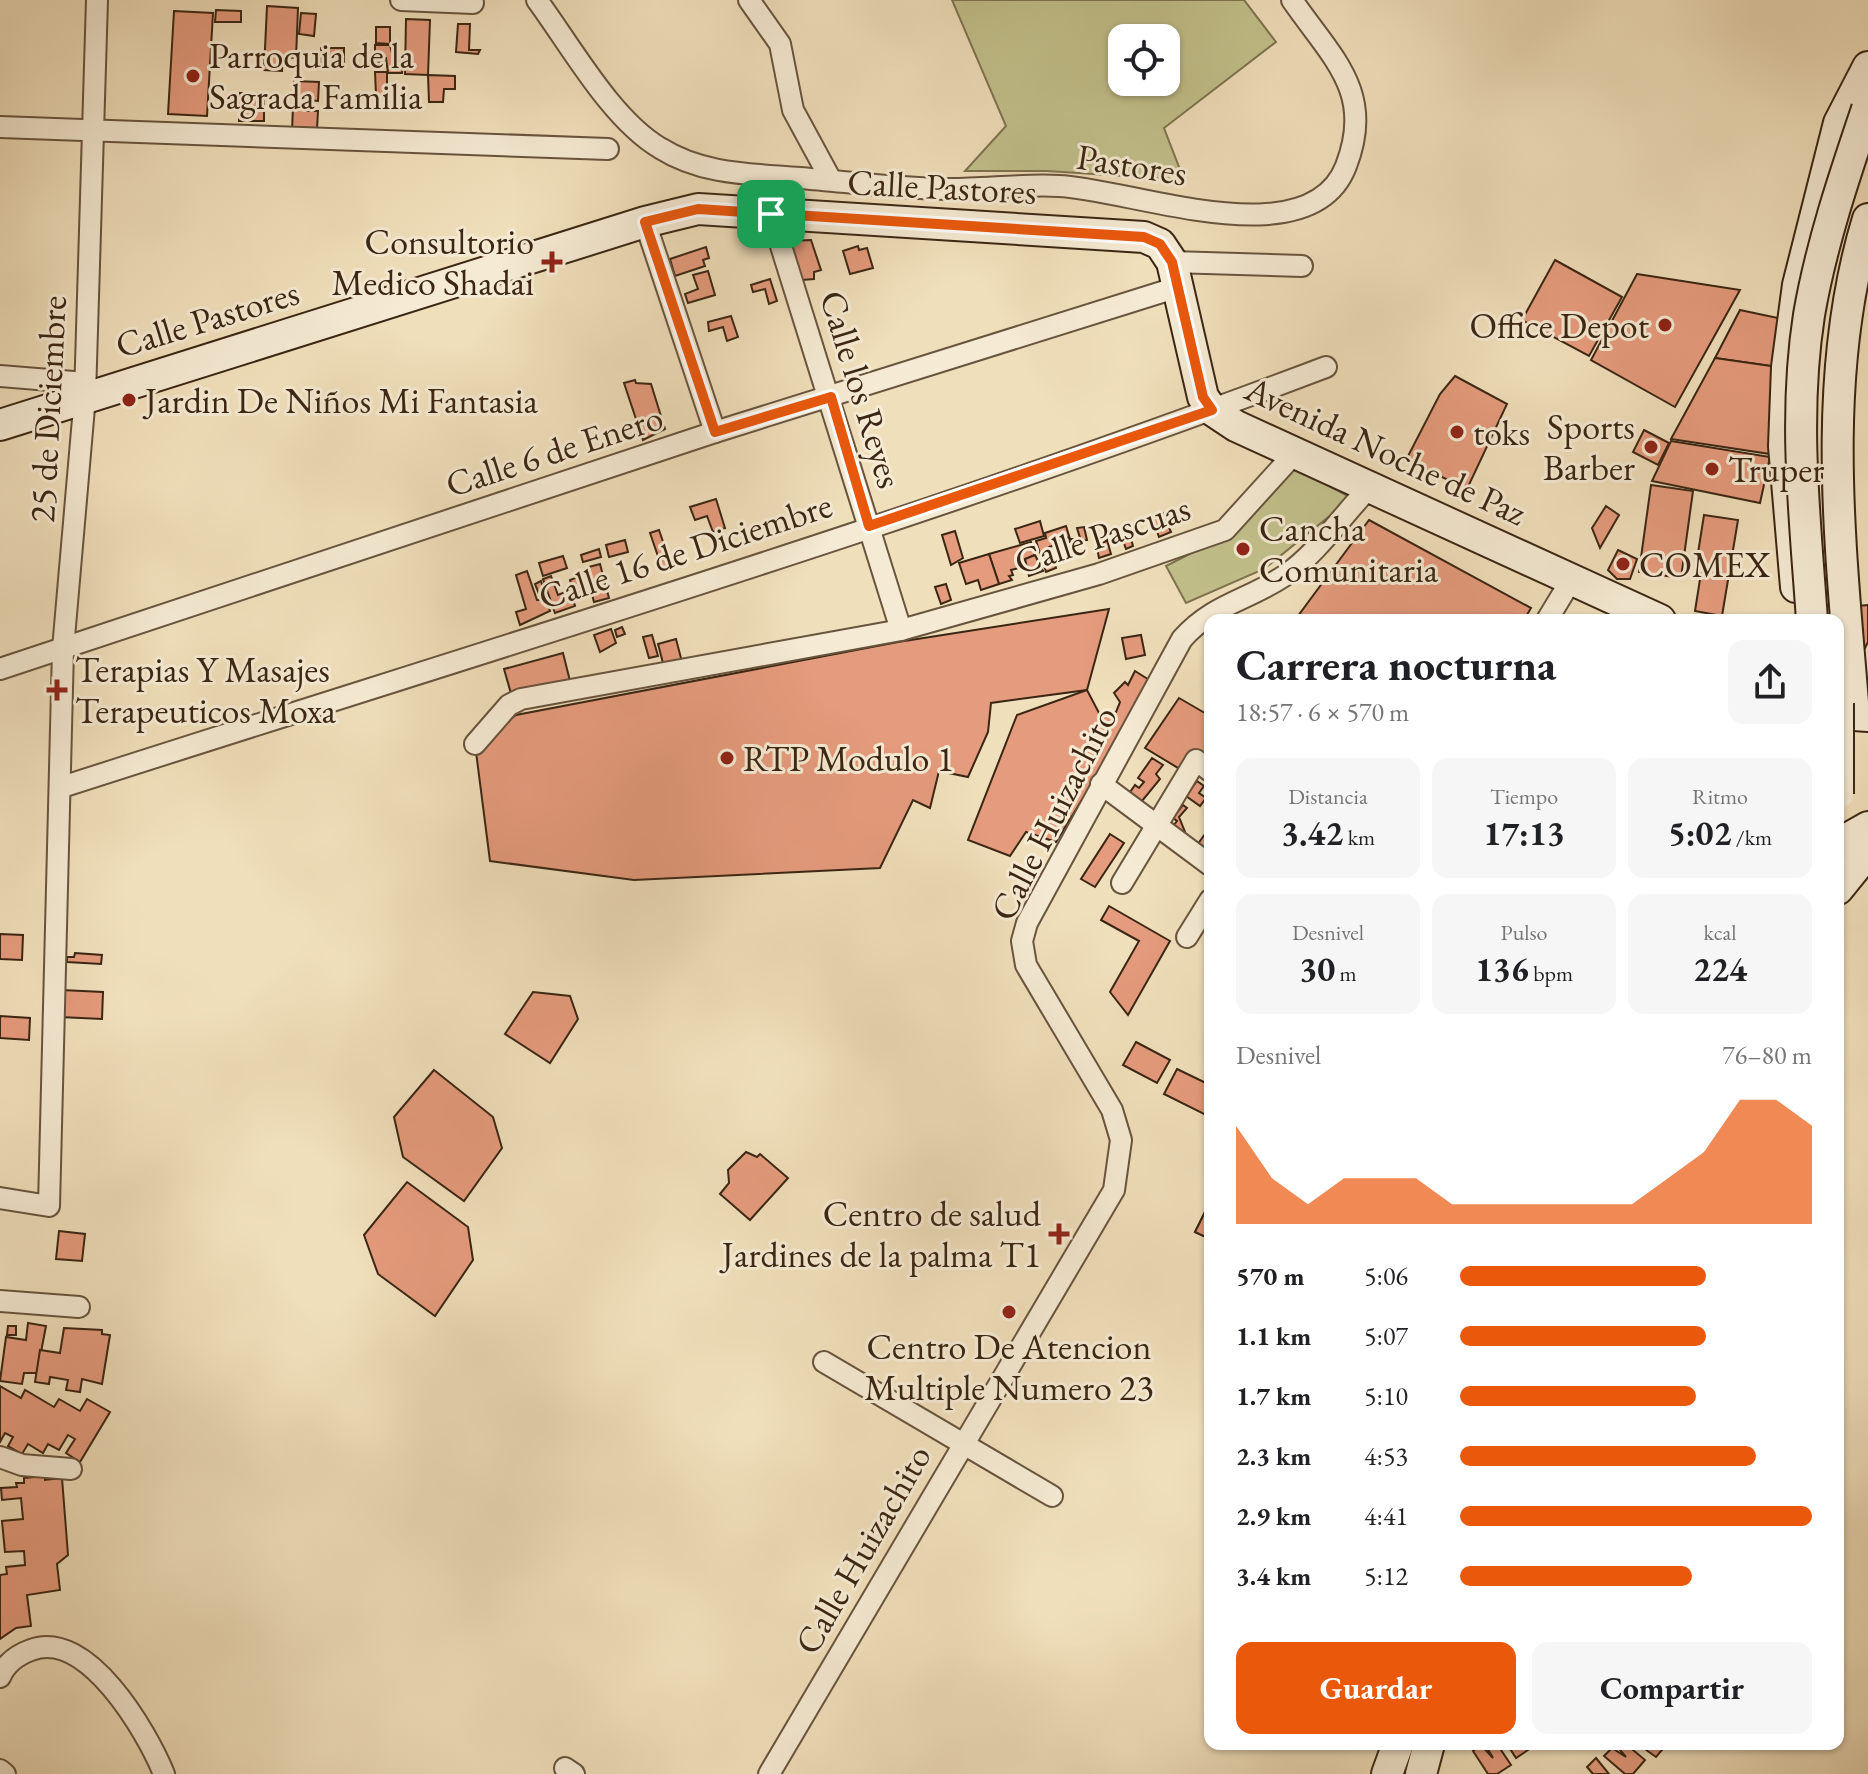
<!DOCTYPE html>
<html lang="es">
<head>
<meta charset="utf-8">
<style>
  body { margin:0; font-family:"EB Garamond",serif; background:#f6f6f6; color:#202124; height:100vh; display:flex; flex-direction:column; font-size:30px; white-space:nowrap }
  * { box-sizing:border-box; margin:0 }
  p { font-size:26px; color:#757577 }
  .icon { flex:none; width:44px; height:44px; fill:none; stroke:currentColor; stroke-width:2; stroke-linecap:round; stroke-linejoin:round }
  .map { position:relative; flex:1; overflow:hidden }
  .drawer { position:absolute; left:1204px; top:614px; width:640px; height:1136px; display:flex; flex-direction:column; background:#fff; border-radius:16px; box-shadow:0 2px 6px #0004 }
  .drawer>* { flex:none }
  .controls { position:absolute; left:1108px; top:24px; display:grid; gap:16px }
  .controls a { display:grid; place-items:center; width:72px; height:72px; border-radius:16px; background:#fff; box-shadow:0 2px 6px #0004; font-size:40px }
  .pin { position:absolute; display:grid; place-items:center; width:68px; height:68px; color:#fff; margin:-34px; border-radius:16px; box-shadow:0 4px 12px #0006 }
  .round { display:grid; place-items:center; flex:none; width:84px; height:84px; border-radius:16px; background:#f6f6f6 }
  .summary { display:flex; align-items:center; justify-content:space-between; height:136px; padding:0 32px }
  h1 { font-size:44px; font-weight:700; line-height:60px }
  .stats { display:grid; grid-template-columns:repeat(3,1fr); gap:12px; height:136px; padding:8px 32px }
  .stats div { display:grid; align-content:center; border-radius:16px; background:#f6f6f6; text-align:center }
  .stats b { font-size:34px; font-weight:700 }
  .stats small { font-size:22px; font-weight:400 }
  .stats p { font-size:22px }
  .chart { height:224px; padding:16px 32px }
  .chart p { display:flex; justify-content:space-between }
  .chart svg { width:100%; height:144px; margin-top:8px; fill:#ea580c; opacity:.7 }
  .action { display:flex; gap:16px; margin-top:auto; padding:16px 32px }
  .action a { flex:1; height:92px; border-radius:16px; background:#ea580c; color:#fff; font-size:32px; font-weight:700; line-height:92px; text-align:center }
  .action a+a { background:#f6f6f6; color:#202124 }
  ul { padding:0 32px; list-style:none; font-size:26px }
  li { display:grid; grid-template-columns:128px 96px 1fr; align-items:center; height:60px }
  li i { height:20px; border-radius:10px; background:#ea580c }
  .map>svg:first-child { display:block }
  .green { fill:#c2c08b; stroke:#7e734f; stroke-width:2; fill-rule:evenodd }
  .building { fill:#e59b7d; stroke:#3b2613; stroke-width:2 }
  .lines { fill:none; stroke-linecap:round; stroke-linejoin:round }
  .street-casing { stroke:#68543d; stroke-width:24 }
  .secondary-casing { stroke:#3b2613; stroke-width:34 }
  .street { stroke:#f5ead3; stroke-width:20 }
  .secondary { stroke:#f5ead3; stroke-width:30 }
  .secondary-bridge-casing { stroke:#3b2613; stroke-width:34; stroke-linecap:butt }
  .secondary-bridge { stroke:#f5ead3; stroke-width:30 }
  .route-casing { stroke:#fff; stroke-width:16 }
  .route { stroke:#ea580c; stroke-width:10 }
  .poi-dot { fill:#8f2418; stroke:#f5ead3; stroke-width:3 }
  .labels { text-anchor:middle; stroke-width:6; stroke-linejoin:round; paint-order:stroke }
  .poi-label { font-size:36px; fill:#3b2613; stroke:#f5ead3; text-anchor:start }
  .street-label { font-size:36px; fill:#3b2613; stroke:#f5ead3 }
</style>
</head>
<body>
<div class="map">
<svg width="1868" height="1774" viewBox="0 0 1868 1774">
  <rect width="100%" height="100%" fill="#f0dfbb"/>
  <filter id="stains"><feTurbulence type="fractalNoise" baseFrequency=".0025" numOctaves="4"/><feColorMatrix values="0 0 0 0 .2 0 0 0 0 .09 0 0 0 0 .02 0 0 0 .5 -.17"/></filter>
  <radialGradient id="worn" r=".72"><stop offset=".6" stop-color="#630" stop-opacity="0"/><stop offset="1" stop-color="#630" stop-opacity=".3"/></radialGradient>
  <g class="green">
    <path d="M 952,0 L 1244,0 L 1276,42 L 1164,128 L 1184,180 L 1047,171 L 965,171 L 1006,126 ZM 1122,38 L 1166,38 L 1166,82 L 1122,82 Z"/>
    <path d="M 1289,465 L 1352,498 L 1264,569 L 1186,603 L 1166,566 L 1231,533 Z"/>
  </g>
  <g class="building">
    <path d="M 267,6 L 298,8 L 296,58 L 283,57 L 282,71 L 264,70 Z"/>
    <path d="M 216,10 L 241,11 L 241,22 L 215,22 Z"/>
    <path d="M 174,11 L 213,13 L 207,116 L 168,114 Z"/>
    <path d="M 301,13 L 316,14 L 314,36 L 299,34 Z"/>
    <path d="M 406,19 L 430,20 L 428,75 L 405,74 Z"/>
    <path d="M 458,24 L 470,24 L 469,50 L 480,50 L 478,54 L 456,52 Z"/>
    <path d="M 376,27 L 390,27 L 390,44 L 376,43 Z"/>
    <path d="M 375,45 L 390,45 L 394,61 L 403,61 L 402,73 L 388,73 L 386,58 L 382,58 L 382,63 L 375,63 Z"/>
    <rect x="321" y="48" width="23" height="21"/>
    <path d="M 375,72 L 387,72 L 387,95 L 376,95 Z"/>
    <path d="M 428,75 L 455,76 L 455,89 L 444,89 L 443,102 L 429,102 Z"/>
    <path d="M 294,81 L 319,82 L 318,101 L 307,100 L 306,111 L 318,111 L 317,129 L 292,131 Z"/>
    <path d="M 240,93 L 264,93 L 264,121 L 239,121 Z"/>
    <path d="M 811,240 L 821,270 L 814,272 L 814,279 L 802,280 L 788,241 Z"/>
    <path d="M 858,246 L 859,250 L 867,248 L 873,268 L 850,274 L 843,251 Z"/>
    <path d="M 706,247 L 709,258 L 703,260 L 705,266 L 675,276 L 670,259 Z"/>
    <path d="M 1555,260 L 1622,297 L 1589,356 L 1522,320 Z"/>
    <path d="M 708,271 L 715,295 L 688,303 L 685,294 L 698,289 L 693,275 Z"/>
    <path d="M 1637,274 L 1740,290 L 1675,407 L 1591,360 Z"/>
    <path d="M 770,279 L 777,301 L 769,304 L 765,289 L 753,292 L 751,285 Z"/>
    <path d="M 1740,310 L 1778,318 L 1778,367 L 1715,358 Z"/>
    <path d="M 731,316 L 738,337 L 727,341 L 723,327 L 709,331 L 708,322 Z"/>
    <path d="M 1715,358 L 1778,367 L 1770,454 L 1671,439 Z"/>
    <path d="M 1455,376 L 1507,404 L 1467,489 L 1406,460 L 1440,394 Z"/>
    <path d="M 635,380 L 636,383 L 651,384 L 665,429 L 643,440 L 624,383 Z"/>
    <path d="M 1644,430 L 1669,443 L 1658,465 L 1633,452 Z"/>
    <path d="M 1671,441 L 1770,457 L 1760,503 L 1652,481 Z"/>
    <path d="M 1651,485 L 1693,491 L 1681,578 L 1639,572 Z"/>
    <path d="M 716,499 L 725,528 L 713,532 L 707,516 L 695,520 L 690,507 Z"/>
    <path d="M 1606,506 L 1619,515 L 1600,548 L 1592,528 Z"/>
    <path d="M 1163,513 L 1171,532 L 1159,537 L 1152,517 Z"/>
    <path d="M 1704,515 L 1738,520 L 1722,616 L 1695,611 L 1701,573 L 1695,572 Z"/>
    <path d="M 1369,520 L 1531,608 L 1524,620 L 1295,620 Z"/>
    <path d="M 1040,521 L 1044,536 L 1020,543 L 1015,529 Z"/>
    <path d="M 1066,526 L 1070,539 L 1073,539 L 1078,552 L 1073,541 L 1070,542 L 1069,537 L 1055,542 L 1056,545 L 1049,547 L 1056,568 L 1046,572 L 1036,541 L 1046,538 L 1045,533 Z"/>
    <path d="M 1084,527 L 1087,540 L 1081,541 L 1077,528 Z"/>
    <path d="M 659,530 L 671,565 L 662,568 L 650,533 Z"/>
    <path d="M 955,531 L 963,558 L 951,565 L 942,535 Z"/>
    <path d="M 1129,532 L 1133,546 L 1126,549 L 1121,535 Z"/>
    <path d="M 625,540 L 628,552 L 609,557 L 606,545 Z"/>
    <path d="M 1107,540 L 1111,554 L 1099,558 L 1097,548 Z"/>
    <path d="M 1031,542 L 1035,555 L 1025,559 L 1027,566 L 1011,570 L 1013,575 L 1009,576 L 1012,580 L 999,584 L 989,554 Z"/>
    <path d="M 599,549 L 601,557 L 583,562 L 581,555 Z"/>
    <path d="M 1618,550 L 1637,559 L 1630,579 L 1617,579 L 1608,570 Z"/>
    <path d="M 989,554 L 999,584 L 981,590 L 978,580 L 966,584 L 959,563 Z"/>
    <path d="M 1035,555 L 1043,571 L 1029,576 L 1025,559 Z"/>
    <path d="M 563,556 L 567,568 L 543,576 L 539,563 Z"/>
    <path d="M 600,564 L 609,598 L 594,602 L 585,568 Z"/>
    <path d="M 527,571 L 537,600 L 547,600 L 550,611 L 520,625 L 516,612 L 526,609 L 516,575 Z"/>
    <path d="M 551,576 L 558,595 L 570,590 L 575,606 L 555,613 L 543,579 Z"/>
    <path d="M 580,576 L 585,592 L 575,595 L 570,580 Z"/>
    <path d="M 541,581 L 546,597 L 541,599 L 535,584 Z"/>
    <path d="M 946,584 L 951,600 L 941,604 L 935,587 Z"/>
    <path d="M 1868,605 L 1868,642 L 1863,652 L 1858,606 Z"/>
    <path d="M 1109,609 L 1087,690 L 991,703 L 988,732 L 968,777 L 939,771 L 930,808 L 913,800 L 880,868 L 634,880 L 490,861 L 475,744 L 516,715 L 898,642 Z"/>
    <path d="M 622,627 L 625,634 L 617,637 L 615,630 Z"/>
    <path d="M 611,629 L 616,643 L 600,652 L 594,635 Z"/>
    <path d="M 652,635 L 658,656 L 649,658 L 643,637 Z"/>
    <path d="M 1141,635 L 1145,655 L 1126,659 L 1122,638 Z"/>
    <path d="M 676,639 L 682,662 L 664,667 L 658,644 Z"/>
    <path d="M 563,653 L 570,681 L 512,697 L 504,669 Z"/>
    <path d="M 1135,671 L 1154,683 L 1056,842 L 1026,832 L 1010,856 L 968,840 L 1017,715 L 1087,690 L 1099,713 L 1116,712 L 1120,702 L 1114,693 L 1125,682 L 1128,685 Z"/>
    <path d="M 1179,698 L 1210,716 L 1210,764 L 1188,774 L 1145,748 Z"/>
    <path d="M 1152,758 L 1163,765 L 1156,774 L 1160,779 L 1138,806 L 1126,798 L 1135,785 L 1139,788 L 1144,782 L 1138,778 Z"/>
    <path d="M 1197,781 L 1204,786 L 1199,793 L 1206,798 L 1200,806 L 1186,796 Z"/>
    <path d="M 1183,805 L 1187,808 L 1179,817 L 1185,832 L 1181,838 L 1170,830 L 1177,821 L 1173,818 Z"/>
    <path d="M 1210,827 L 1210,853 L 1195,848 Z"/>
    <path d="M 1110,834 L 1124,843 L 1095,887 L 1081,879 Z"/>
    <path d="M 1109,906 L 1170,941 L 1128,1015 L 1110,992 L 1139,941 L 1101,920 Z"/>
    <path d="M 0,934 L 23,935 L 22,960 L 0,959 Z"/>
    <path d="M 75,953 L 102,955 L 101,964 L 67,962 L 67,957 L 74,957 Z"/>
    <path d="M 61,990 L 103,992 L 102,1019 L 60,1017 Z"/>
    <path d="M 533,992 L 570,996 L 578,1019 L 550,1063 L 505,1034 Z"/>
    <path d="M 0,1016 L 30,1018 L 29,1040 L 0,1038 Z"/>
    <path d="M 1136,1042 L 1170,1060 L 1157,1083 L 1123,1065 Z"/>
    <path d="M 1177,1069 L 1210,1085 L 1210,1117 L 1164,1094 Z"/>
    <path d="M 434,1070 L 493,1117 L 502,1148 L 464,1201 L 403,1157 L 394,1117 Z"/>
    <path d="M 746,1152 L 757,1157 L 760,1154 L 788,1178 L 750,1220 L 720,1194 L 729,1183 L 728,1170 Z"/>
    <path d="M 407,1182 L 468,1227 L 473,1260 L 435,1316 L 378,1274 L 364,1235 Z"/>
    <path d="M 1210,1202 L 1210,1239 L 1195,1232 Z"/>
    <path d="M 1210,1202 L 1210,1239 L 1195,1232 Z"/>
    <path d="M 59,1231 L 85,1234 L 82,1261 L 56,1259 Z"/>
    <path d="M 28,1323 L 46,1326 L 37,1373 L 24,1373 L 22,1384 L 0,1381 L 6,1337 L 26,1340 Z"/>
    <path d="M 8,1326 L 16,1326 L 16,1335 L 7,1335 Z"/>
    <path d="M 64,1328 L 102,1330 L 102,1334 L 110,1335 L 102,1384 L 82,1379 L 80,1392 L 66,1390 L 68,1380 L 50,1377 L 49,1384 L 35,1382 L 40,1350 L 60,1353 Z"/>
    <path d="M 0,1386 L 21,1398 L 25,1390 L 54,1407 L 59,1399 L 80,1411 L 87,1399 L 110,1412 L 80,1462 L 66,1453 L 75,1439 L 68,1435 L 59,1450 L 48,1444 L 43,1453 L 28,1444 L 22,1454 L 8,1446 L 13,1437 L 5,1433 L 0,1442 Z"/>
    <path d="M 45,1476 L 45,1480 L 62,1478 L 68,1555 L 57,1564 L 60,1590 L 27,1595 L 31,1626 L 16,1628 L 0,1639 L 0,1575 L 7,1574 L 6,1567 L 25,1565 L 24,1551 L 5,1552 L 2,1521 L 23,1519 L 21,1498 L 2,1500 L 1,1488 L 17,1487 L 16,1483 L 24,1483 L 24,1478 Z"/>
    <path d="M 1485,1744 L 1497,1744 L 1511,1765 L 1497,1774 L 1488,1774 L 1473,1751 L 1481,1745 L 1493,1758 Z"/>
    <path d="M 1507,1744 L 1537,1744 L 1516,1758 Z"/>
    <path d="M 1615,1744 L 1626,1744 L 1645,1760 L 1633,1774 L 1625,1774 L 1604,1756 L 1612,1748 L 1626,1757 Z"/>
    <path d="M 1638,1744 L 1667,1744 L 1656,1757 Z"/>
    <path d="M 1596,1758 L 1609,1774 L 1593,1774 L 1587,1767 Z"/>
  </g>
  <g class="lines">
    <g class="street-casing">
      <g id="street">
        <path d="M 401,0 L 473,3"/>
        <path d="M 537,0 C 571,46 611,119 660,148 C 703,175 751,174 800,178 C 850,182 901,189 950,189 C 987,189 1023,184 1059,186 C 1131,189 1310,260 1346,166 C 1375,92 1332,58 1292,0"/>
        <path d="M 749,0 L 780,44 L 793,110 L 831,180"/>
        <path d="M 0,127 L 608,149"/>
        <path d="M 771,214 L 901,630"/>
        <path d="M 645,222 L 715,432"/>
        <path d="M 1172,262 L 1302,266"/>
        <path d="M 0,376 L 86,383"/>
        <path d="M 1547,620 L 1573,577"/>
        <path d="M 0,669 L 715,432 L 1178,287"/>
        <path d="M 475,744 L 509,705 L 521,699 L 901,630 L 1099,574 L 1225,530 L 1294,454"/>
        <path d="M 1101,784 L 1210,865"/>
        <path d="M 62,787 C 484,651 911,524 1326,367"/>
        <path d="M 1122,883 L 1196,760 L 1210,771"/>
        <path d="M 1187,937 L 1210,900"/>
        <path d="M 0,1198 L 49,1206 L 63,649 L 85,396 L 97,0"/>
        <path d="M 0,1301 L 79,1307"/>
        <path d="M 824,1362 L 1052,1496"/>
        <path d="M 0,1457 L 22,1465 L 71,1469"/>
        <path d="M 0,1677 C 6,1663 17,1655 31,1650 C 87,1628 147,1732 164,1774"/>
        <path d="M 565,1768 L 574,1774"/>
        <path d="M 0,1770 L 5,1774"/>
        <path d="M 769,1774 L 1114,1190 L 1121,1140 L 1112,1110 L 1026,965 L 1022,941 L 1027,923 L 1182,639 C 1214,603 1250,600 1287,574 C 1317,553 1342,516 1368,489"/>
      </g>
    </g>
    <g class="secondary-casing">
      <g id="secondary">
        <path d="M 1868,219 C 1819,379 1841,551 1854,715 L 1868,716"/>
        <path d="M 0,425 L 645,222 L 698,209 L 1144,237 L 1160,244 L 1172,262 L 1203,397 L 1212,410 L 1236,426 L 1660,620"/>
        <path d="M 1796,587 L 1784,446 L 1787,367 L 1798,285 L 1839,123 L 1868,67"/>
        <path d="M 1838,844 L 1868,827"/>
        <path d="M 1838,889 L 1868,852"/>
        <path d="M 1387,1774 L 1398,1744"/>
        <path d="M 1421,1774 L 1429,1744"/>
      </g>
    </g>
    <use href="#street" class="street"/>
    <use href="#secondary" class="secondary"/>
    <g class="secondary-bridge-casing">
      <g id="secondary-bridge">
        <path d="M 1812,620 C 1805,518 1793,417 1809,315 C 1821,245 1844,177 1867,109"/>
        <path d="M 1838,703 L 1838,794"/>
      </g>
    </g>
    <use href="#secondary-bridge" class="secondary-bridge"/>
  </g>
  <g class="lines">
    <g class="route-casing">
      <path id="route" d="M 698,209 L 1144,237 L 1160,244 L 1172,262 L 1203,397 L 1212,410 L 869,526 L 831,397 L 715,432 L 645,222 Z"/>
    </g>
    <use href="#route" class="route"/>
  </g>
  <g class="poi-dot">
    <circle cx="193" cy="76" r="8"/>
    <path d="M548 250h8v8h8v8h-8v8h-8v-8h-8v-8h8z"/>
    <circle cx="1665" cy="325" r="8"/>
    <circle cx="129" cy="400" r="8"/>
    <circle cx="1457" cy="432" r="8"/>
    <circle cx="1651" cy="447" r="8"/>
    <circle cx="1712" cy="469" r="8"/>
    <circle cx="1243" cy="549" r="8"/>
    <circle cx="1623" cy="564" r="8"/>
    <path d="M53 678h8v8h8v8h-8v8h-8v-8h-8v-8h8z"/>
    <circle cx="727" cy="758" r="8"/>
    <path d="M1055 1222h8v8h8v8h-8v8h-8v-8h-8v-8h8z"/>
    <circle cx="1009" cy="1312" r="8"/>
  </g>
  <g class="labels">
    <g class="poi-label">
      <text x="209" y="68">Parroquia de la<tspan x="209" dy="41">Sagrada Familia</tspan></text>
      <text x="534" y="254" text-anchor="end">Consultorio<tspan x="534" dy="41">Medico Shadai</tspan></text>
      <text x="1649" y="338" text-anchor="end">Office Depot</text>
      <text x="145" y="413">Jardin De Niños Mi Fantasia</text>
      <text x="1635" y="439" text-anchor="end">Sports<tspan x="1635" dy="41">Barber</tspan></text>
      <text x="1473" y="445">toks</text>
      <text x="1728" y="482">Truper</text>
      <text x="1259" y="541">Cancha<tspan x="1259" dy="41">Comunitaria</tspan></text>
      <text x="1639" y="577">COMEX</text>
      <text x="75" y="682">Terapias Y Masajes<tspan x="75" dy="41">Terapeuticos Moxa</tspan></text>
      <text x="743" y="771">RTP Modulo 1</text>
      <text x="1041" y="1226" text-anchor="end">Centro de salud<tspan x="1041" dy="41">Jardines de la palma T1</tspan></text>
      <text x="1009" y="1359" text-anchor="middle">Centro De Atencion<tspan x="1009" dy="41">Multiple Numero 23</tspan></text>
    </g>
    <g class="street-label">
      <text transform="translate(1132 164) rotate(9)" y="13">Pastores</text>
      <text transform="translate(942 186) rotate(3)" y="13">Calle Pastores</text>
      <text transform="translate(207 318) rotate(-17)" y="13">Calle Pastores</text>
      <text transform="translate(862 389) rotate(73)" y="13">Calle los Reyes</text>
      <text transform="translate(47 409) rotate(-87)" y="13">25 de Diciembre</text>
      <text transform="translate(554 450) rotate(-18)" y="13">Calle 6 de Enero</text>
      <text transform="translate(1386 450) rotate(25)" y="13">Avenida Noche de Paz</text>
      <text transform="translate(1102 534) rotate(-18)" y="13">Calle Pascuas</text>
      <text transform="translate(685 550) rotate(-18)" y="13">Calle 16 de Diciembre</text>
      <text transform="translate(1053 813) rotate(-63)" y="13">Calle Huizachito</text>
      <text transform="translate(862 1549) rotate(-60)" y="13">Calle Huizachito</text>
    </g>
  </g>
  <rect width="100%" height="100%" filter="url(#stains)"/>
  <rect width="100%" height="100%" fill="url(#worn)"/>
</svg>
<div class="controls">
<a><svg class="icon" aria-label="locate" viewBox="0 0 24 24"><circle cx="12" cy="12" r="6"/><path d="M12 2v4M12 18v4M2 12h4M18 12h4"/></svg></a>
</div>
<div class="pin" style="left:771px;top:214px;background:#1e9e55"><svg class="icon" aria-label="arrive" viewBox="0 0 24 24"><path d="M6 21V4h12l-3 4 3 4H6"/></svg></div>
<section class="drawer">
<div class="summary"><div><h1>Carrera nocturna</h1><p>18:57 · 6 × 570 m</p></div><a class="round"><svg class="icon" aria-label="share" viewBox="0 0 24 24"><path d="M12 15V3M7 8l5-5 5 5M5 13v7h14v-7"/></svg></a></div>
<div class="stats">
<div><p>Distancia</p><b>3.42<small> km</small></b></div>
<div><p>Tiempo</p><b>17:13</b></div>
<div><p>Ritmo</p><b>5:02<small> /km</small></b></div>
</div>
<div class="stats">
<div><p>Desnivel</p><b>30<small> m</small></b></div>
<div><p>Pulso</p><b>136<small> bpm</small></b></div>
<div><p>kcal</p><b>224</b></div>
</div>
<div class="chart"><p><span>Desnivel</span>76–80 m</p>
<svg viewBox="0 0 160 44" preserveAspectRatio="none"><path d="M0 44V14L10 30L20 38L30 30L40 30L50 30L60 38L70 38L80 38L90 38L100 38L110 38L120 30L130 22L140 6L150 6L160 14V44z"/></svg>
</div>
<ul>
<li><b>570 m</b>5:06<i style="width:70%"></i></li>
<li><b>1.1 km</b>5:07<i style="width:70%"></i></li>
<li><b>1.7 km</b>5:10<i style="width:67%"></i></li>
<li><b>2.3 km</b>4:53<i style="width:84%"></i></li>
<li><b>2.9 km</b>4:41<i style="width:100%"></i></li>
<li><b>3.4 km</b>5:12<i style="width:66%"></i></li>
</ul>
<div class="action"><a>Guardar</a><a>Compartir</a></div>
</section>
</div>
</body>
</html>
